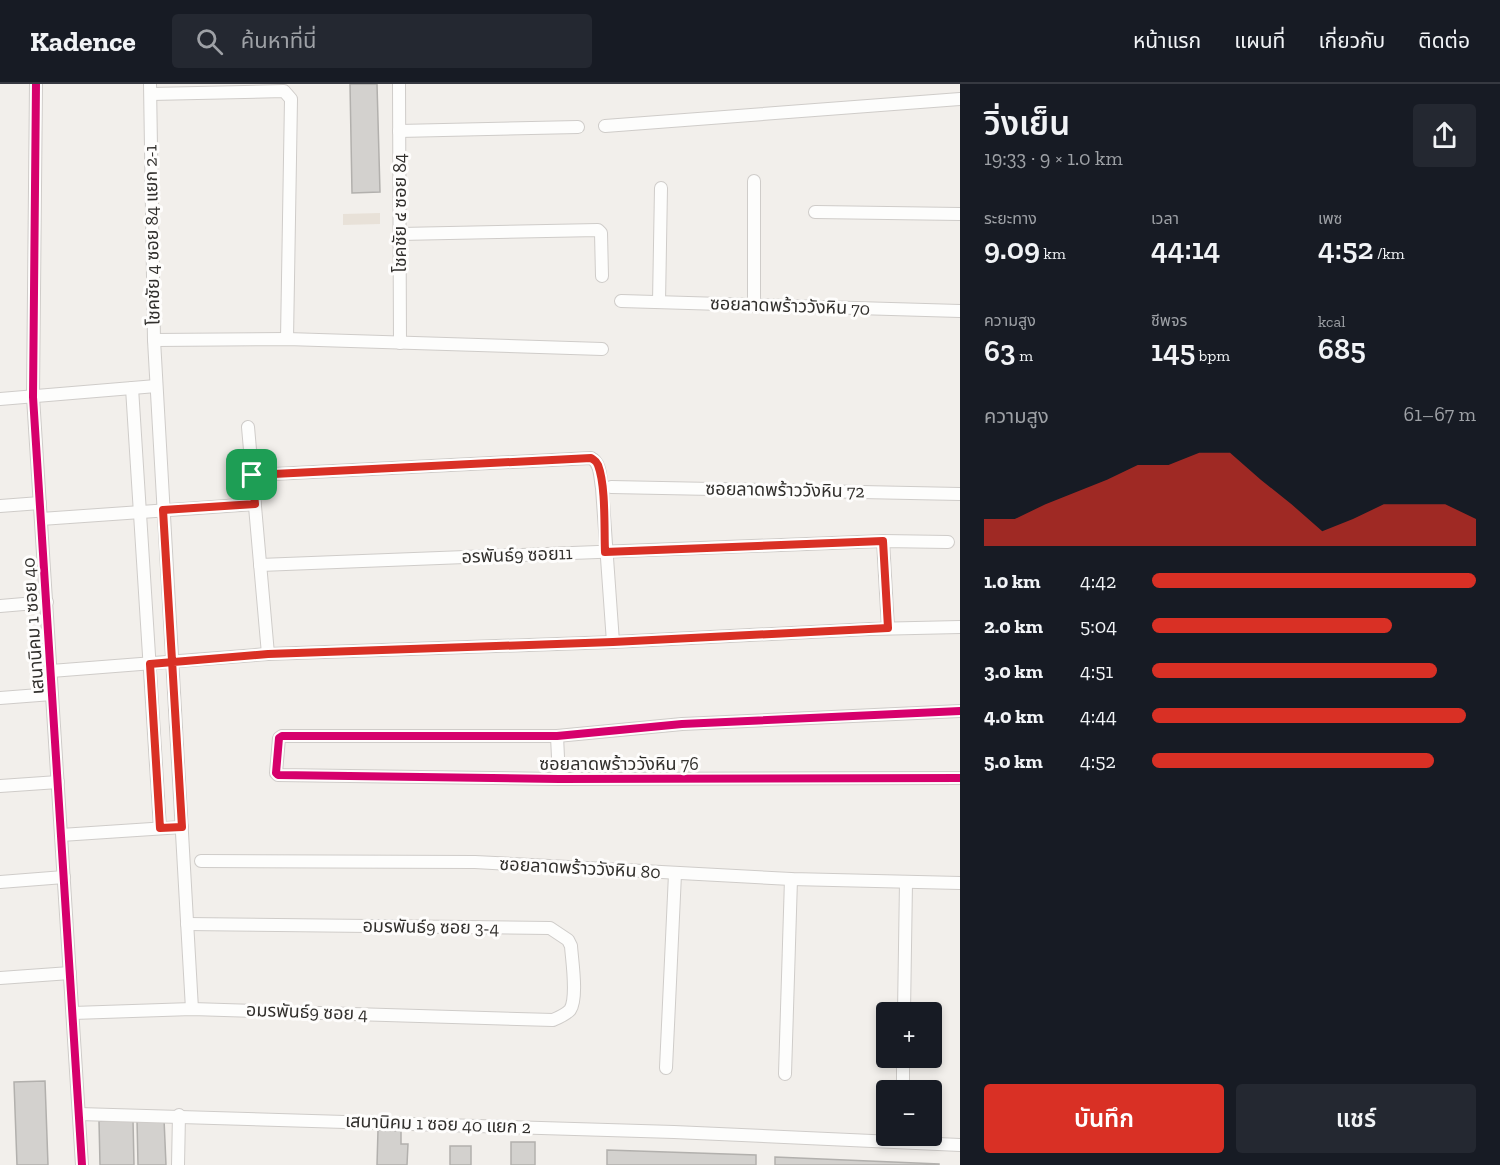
<!DOCTYPE html>
<html lang="th">
<head>
<meta charset="utf-8">
<style>
  body { margin:0; font-family:"Zilla Slab","Noto Sans Thai",serif; background:#242831; color:#f1f3f6; height:100vh; display:flex; flex-direction:column; font-size:22px; white-space:nowrap }
  * { box-sizing:border-box; margin:0 }
  p { font-size:20px; color:#9ea1a6 }
  .icon { flex:none; width:33px; height:33px; fill:none; stroke:currentColor; stroke-width:2; stroke-linecap:round; stroke-linejoin:round }
  .map { position:relative; flex:1; overflow:hidden }
  .drawer { display:flex; flex-direction:column; background:#171b24; width:540px }
  .drawer>* { flex:none }
  .controls { position:absolute; left:876px; top:918px; display:grid; gap:12px }
  .controls a { display:grid; place-items:center; width:66px; height:66px; border-radius:6px; background:#171b24; box-shadow:0 3px 9px #0003; font-size:30px }
  .pin { position:absolute; display:grid; place-items:center; width:51px; height:51px; color:#fff; margin:-26px; border-radius:12px; box-shadow:0 3px 9px #0006 }
  .round { display:grid; place-items:center; flex:none; width:63px; height:63px; border-radius:6px; background:#242831 }
  .summary { display:flex; align-items:center; justify-content:space-between; height:102px; padding:0 24px }
  h1 { font-size:33px; font-weight:600; line-height:45px }
  .metrics { display:grid; grid-template-columns:repeat(3,1fr); gap:9px; height:102px; padding:6px 24px }
  .metrics div { display:grid; align-content:center }
  .metrics b { font-size:30px; font-weight:600 }
  .metrics small { font-size:16px; font-weight:400 }
  .metrics p { font-size:16px }
  .chart { height:168px; padding:12px 24px }
  .chart p { display:flex; justify-content:space-between }
  .chart svg { width:100%; height:108px; margin-top:6px; fill:#d93025; opacity:.7 }
  .action { display:flex; gap:12px; margin-top:auto; padding:12px 24px }
  .action a { flex:1; height:69px; border-radius:6px; background:#d93025; color:#fff; font-size:24px; font-weight:600; line-height:69px; text-align:center }
  .action a+a { background:#242831; color:#f1f3f6 }
  ul { padding:0 24px; list-style:none; font-size:20px }
  li { display:grid; grid-template-columns:96px 72px 1fr; align-items:center; height:45px }
  li i { height:15px; border-radius:8px; background:#d93025 }
  header { display:flex; align-items:center; gap:36px; box-sizing:border-box; height:84px; padding:0 30px; background:#171b24; border-bottom:2px solid #363941 }
  header strong { font-size:28px }
  nav { display:flex; gap:33px; margin-inline-start:auto; font-size:21px }
  .search { width:420px; height:54px; background:#242831; display:flex; align-items:center; gap:15px; box-sizing:border-box; padding:0 21px; border-radius:6px; color:#9ea1a6; font-size:22px }
  main { display:flex; flex:1; min-height:0 }
  .map>svg:first-child { display:block }
  .built { fill:#e8e1d8 }
  .building { fill:#d3d1ce; stroke:#b2b0ad; stroke-width:1.5 }
  .lines { fill:none; stroke-linecap:round; stroke-linejoin:round }
  .minor-casing { stroke:#cfccc9; stroke-width:14 }
  .minor { stroke:#fdfdfc; stroke-width:12 }
  .cycleway-casing { stroke:#fefdfc; stroke-width:11 }
  .cycleway { stroke:#d6006c; stroke-width:8 }
  .route-casing { stroke:#fff; stroke-width:12 }
  .route { stroke:#d93025; stroke-width:8 }
  .labels { text-anchor:middle; stroke-width:6; stroke-linejoin:round; paint-order:stroke }
  .street-label { font-size:18px; fill:#312f2c; stroke:#fefdfc }
</style>
</head>
<body>
<header>
<strong>Kadence</strong>
<div class="search"><svg class="icon" aria-label="search" viewBox="0 0 24 24"><circle cx="10" cy="10" r="6"/><path d="M15 15l6 6"/></svg>ค้นหาที่นี่</div>
<nav><a>หน้าแรก</a><a>แผนที่</a><a>เกี่ยวกับ</a><a>ติดต่อ</a></nav>
</header>
<main>
<div class="map">
<svg width="960" height="1081" viewBox="0 0 960 1081">
  <rect width="100%" height="100%" fill="#f2efeb"/>
  <path class="built" d="M 380,129 L 380,140 L 343,141 L 343,130 Z"/>
  <g class="building">
    <path d="M 350,0 L 377,0 L 380,108 L 352,109 Z"/>
    <path d="M 45,997 L 48,1081 L 17,1081 L 14,998 Z"/>
    <path d="M 164,1035 L 166,1081 L 138,1081 L 137,1036 Z"/>
    <path d="M 133,1036 L 134,1081 L 100,1081 L 99,1037 Z"/>
    <path d="M 378,1046 L 401,1047 L 401,1060 L 408,1060 L 407,1081 L 377,1081 Z"/>
    <rect x="511" y="1058" width="24" height="23"/>
    <rect x="450" y="1062" width="21" height="19"/>
    <path d="M 607,1066 L 756,1071 L 756,1081 L 607,1081 Z"/>
    <path d="M 775,1073 L 939,1080 L 939,1081 L 775,1081 Z"/>
  </g>
  <g class="lines">
    <g class="minor-casing">
      <g id="minor">
        <path d="M 36,0 L 33,313 L 82,1081"/>
        <path d="M 150,0 L 154,256 L 192,925"/>
        <path d="M 399,0 L 400,259"/>
        <path d="M 151,10 L 284,7 L 291,15 L 287,255"/>
        <path d="M 605,42 L 960,15"/>
        <path d="M 399,47 L 578,43"/>
        <path d="M 815,128 L 960,130"/>
        <path d="M 400,150 L 598,146 L 601,149 L 602,192"/>
        <path d="M 621,217 L 960,227"/>
        <path d="M 659,218 L 661,104"/>
        <path d="M 754,222 L 754,97"/>
        <path d="M 154,256 L 287,255 L 602,265"/>
        <path d="M 132,304 L 160,744"/>
        <path d="M 0,315 L 156,302"/>
        <path d="M 248,343 L 268,570"/>
        <path d="M 252,391 L 591,374 C 601,379 600,394 602,404 L 613,558"/>
        <path d="M 611,403 L 960,410"/>
        <path d="M 0,422 L 40,419"/>
        <path d="M 41,435 L 255,420"/>
        <path d="M 883,457 L 888,544"/>
        <path d="M 260,481 L 883,457 L 948,458"/>
        <path d="M 0,522 L 47,518"/>
        <path d="M 51,587 L 268,570 L 613,558 L 870,545 L 960,543"/>
        <path d="M 0,614 L 52,610"/>
        <path d="M 960,627 L 682,640 L 557,652 L 282,652 L 279,654 L 276,689 L 278,691 L 559,695 L 960,694"/>
        <path d="M 557,652 L 559,695"/>
        <path d="M 0,702 L 58,698"/>
        <path d="M 61,751 L 182,743"/>
        <path d="M 201,777 L 475,778 L 791,795 L 960,799"/>
        <path d="M 0,798 L 64,793"/>
        <path d="M 0,894 L 70,889"/>
        <path d="M 904,928 L 906,798"/>
        <path d="M 73,929 L 192,925 L 553,936 C 560,933 565,931 570,926 C 578,914 572,877 571,862 L 568,856 L 550,844 L 187,840"/>
        <path d="M 666,984 L 675,790"/>
        <path d="M 785,990 L 791,795"/>
        <path d="M 903,996 L 903,974"/>
        <path d="M 79,1030 L 674,1048 L 960,1061"/>
        <path d="M 178,1081 L 179,1031"/>
      </g>
    </g>
    <use href="#minor" class="minor"/>
    <g class="cycleway-casing">
      <g id="cycleway">
        <path d="M 36,0 L 33,313 L 82,1081"/>
        <path d="M 960,627 L 682,640 L 557,652 L 282,652 L 279,654 L 276,689 L 278,691 L 559,695 L 960,694"/>
      </g>
    </g>
    <use href="#cycleway" class="cycleway"/>
  </g>
  <g class="lines">
    <g class="route-casing">
      <path id="route" d="M 252,391 L 255,420 L 163,426 L 182,743 L 160,744 L 150,580 L 268,570 L 613,558 L 888,544 L 883,457 L 605,468 C 604,444 606,402 598,381 C 596,376 595,377 591,374 L 252,391"/>
    </g>
    <use href="#route" class="route"/>
  </g>
  <g class="labels">
    <g class="street-label">
      <text transform="translate(400 129) rotate(-90)" y="6">โชคชัย ๔ ซอย 84</text>
      <text transform="translate(152 151) rotate(-91)" y="6">โชคชัย 4 ซอย 84 แยก 2-1</text>
      <text transform="translate(790 222) rotate(2)" y="6">ซอยลาดพร้าววังหิน 70</text>
      <text transform="translate(785 406) rotate(1)" y="6">ซอยลาดพร้าววังหิน 72</text>
      <text transform="translate(517 471) rotate(-2)" y="6">อรพันธ์9 ซอย11</text>
      <text transform="translate(33 542) rotate(-94)" y="6">เสนานิคม 1 ซอย 40</text>
      <text x="619" y="686">ซอยลาดพร้าววังหิน 76</text>
      <text transform="translate(580 784) rotate(3)" y="6">ซอยลาดพร้าววังหิน 80</text>
      <text transform="translate(431 843) rotate(1)" y="6">อมรพันธ์9 ซอย 3-4</text>
      <text transform="translate(307 928) rotate(2)" y="6">อมรพันธ์9 ซอย 4</text>
      <text transform="translate(438 1040) rotate(2)" y="6">เสนานิคม 1 ซอย 40 แยก 2</text>
    </g>
  </g>
</svg>
<div class="controls">
<a>+</a>
<a>−</a>
</div>
<div class="pin" style="left:252px;top:391px;background:#1e9e55"><svg class="icon" aria-label="arrive" viewBox="0 0 24 24"><path d="M6 21V4h12l-3 4 3 4H6"/></svg></div>
</div>
<section class="drawer">
<div class="summary"><div><h1>วิ่งเย็น</h1><p>19:33 · 9 × 1.0 km</p></div><a class="round"><svg class="icon" aria-label="share" viewBox="0 0 24 24"><path d="M12 15V3M7 8l5-5 5 5M5 13v7h14v-7"/></svg></a></div>
<div class="metrics">
<div><p>ระยะทาง</p><b>9.09<small> km</small></b></div>
<div><p>เวลา</p><b>44:14</b></div>
<div><p>เพซ</p><b>4:52<small> /km</small></b></div>
</div>
<div class="metrics">
<div><p>ความสูง</p><b>63<small> m</small></b></div>
<div><p>ชีพจร</p><b>145<small> bpm</small></b></div>
<div><p>kcal</p><b>685</b></div>
</div>
<div class="chart"><p><span>ความสูง</span>61–67 m</p>
<svg viewBox="0 0 160 44" preserveAspectRatio="none"><path d="M0 44V33L10 33L20 27L30 22L40 17L50 11L60 11L70 6L80 6L90 17L100 27L110 38L120 33L130 27L140 27L150 27L160 33V44z"/></svg>
</div>
<ul>
<li><b>1.0 km</b>4:42<i style="width:100%"></i></li>
<li><b>2.0 km</b>5:04<i style="width:74%"></i></li>
<li><b>3.0 km</b>4:51<i style="width:88%"></i></li>
<li><b>4.0 km</b>4:44<i style="width:97%"></i></li>
<li><b>5.0 km</b>4:52<i style="width:87%"></i></li>
</ul>
<div class="action"><a>บันทึก</a><a>แชร์</a></div>
</section>
</main>
</body>
</html>
